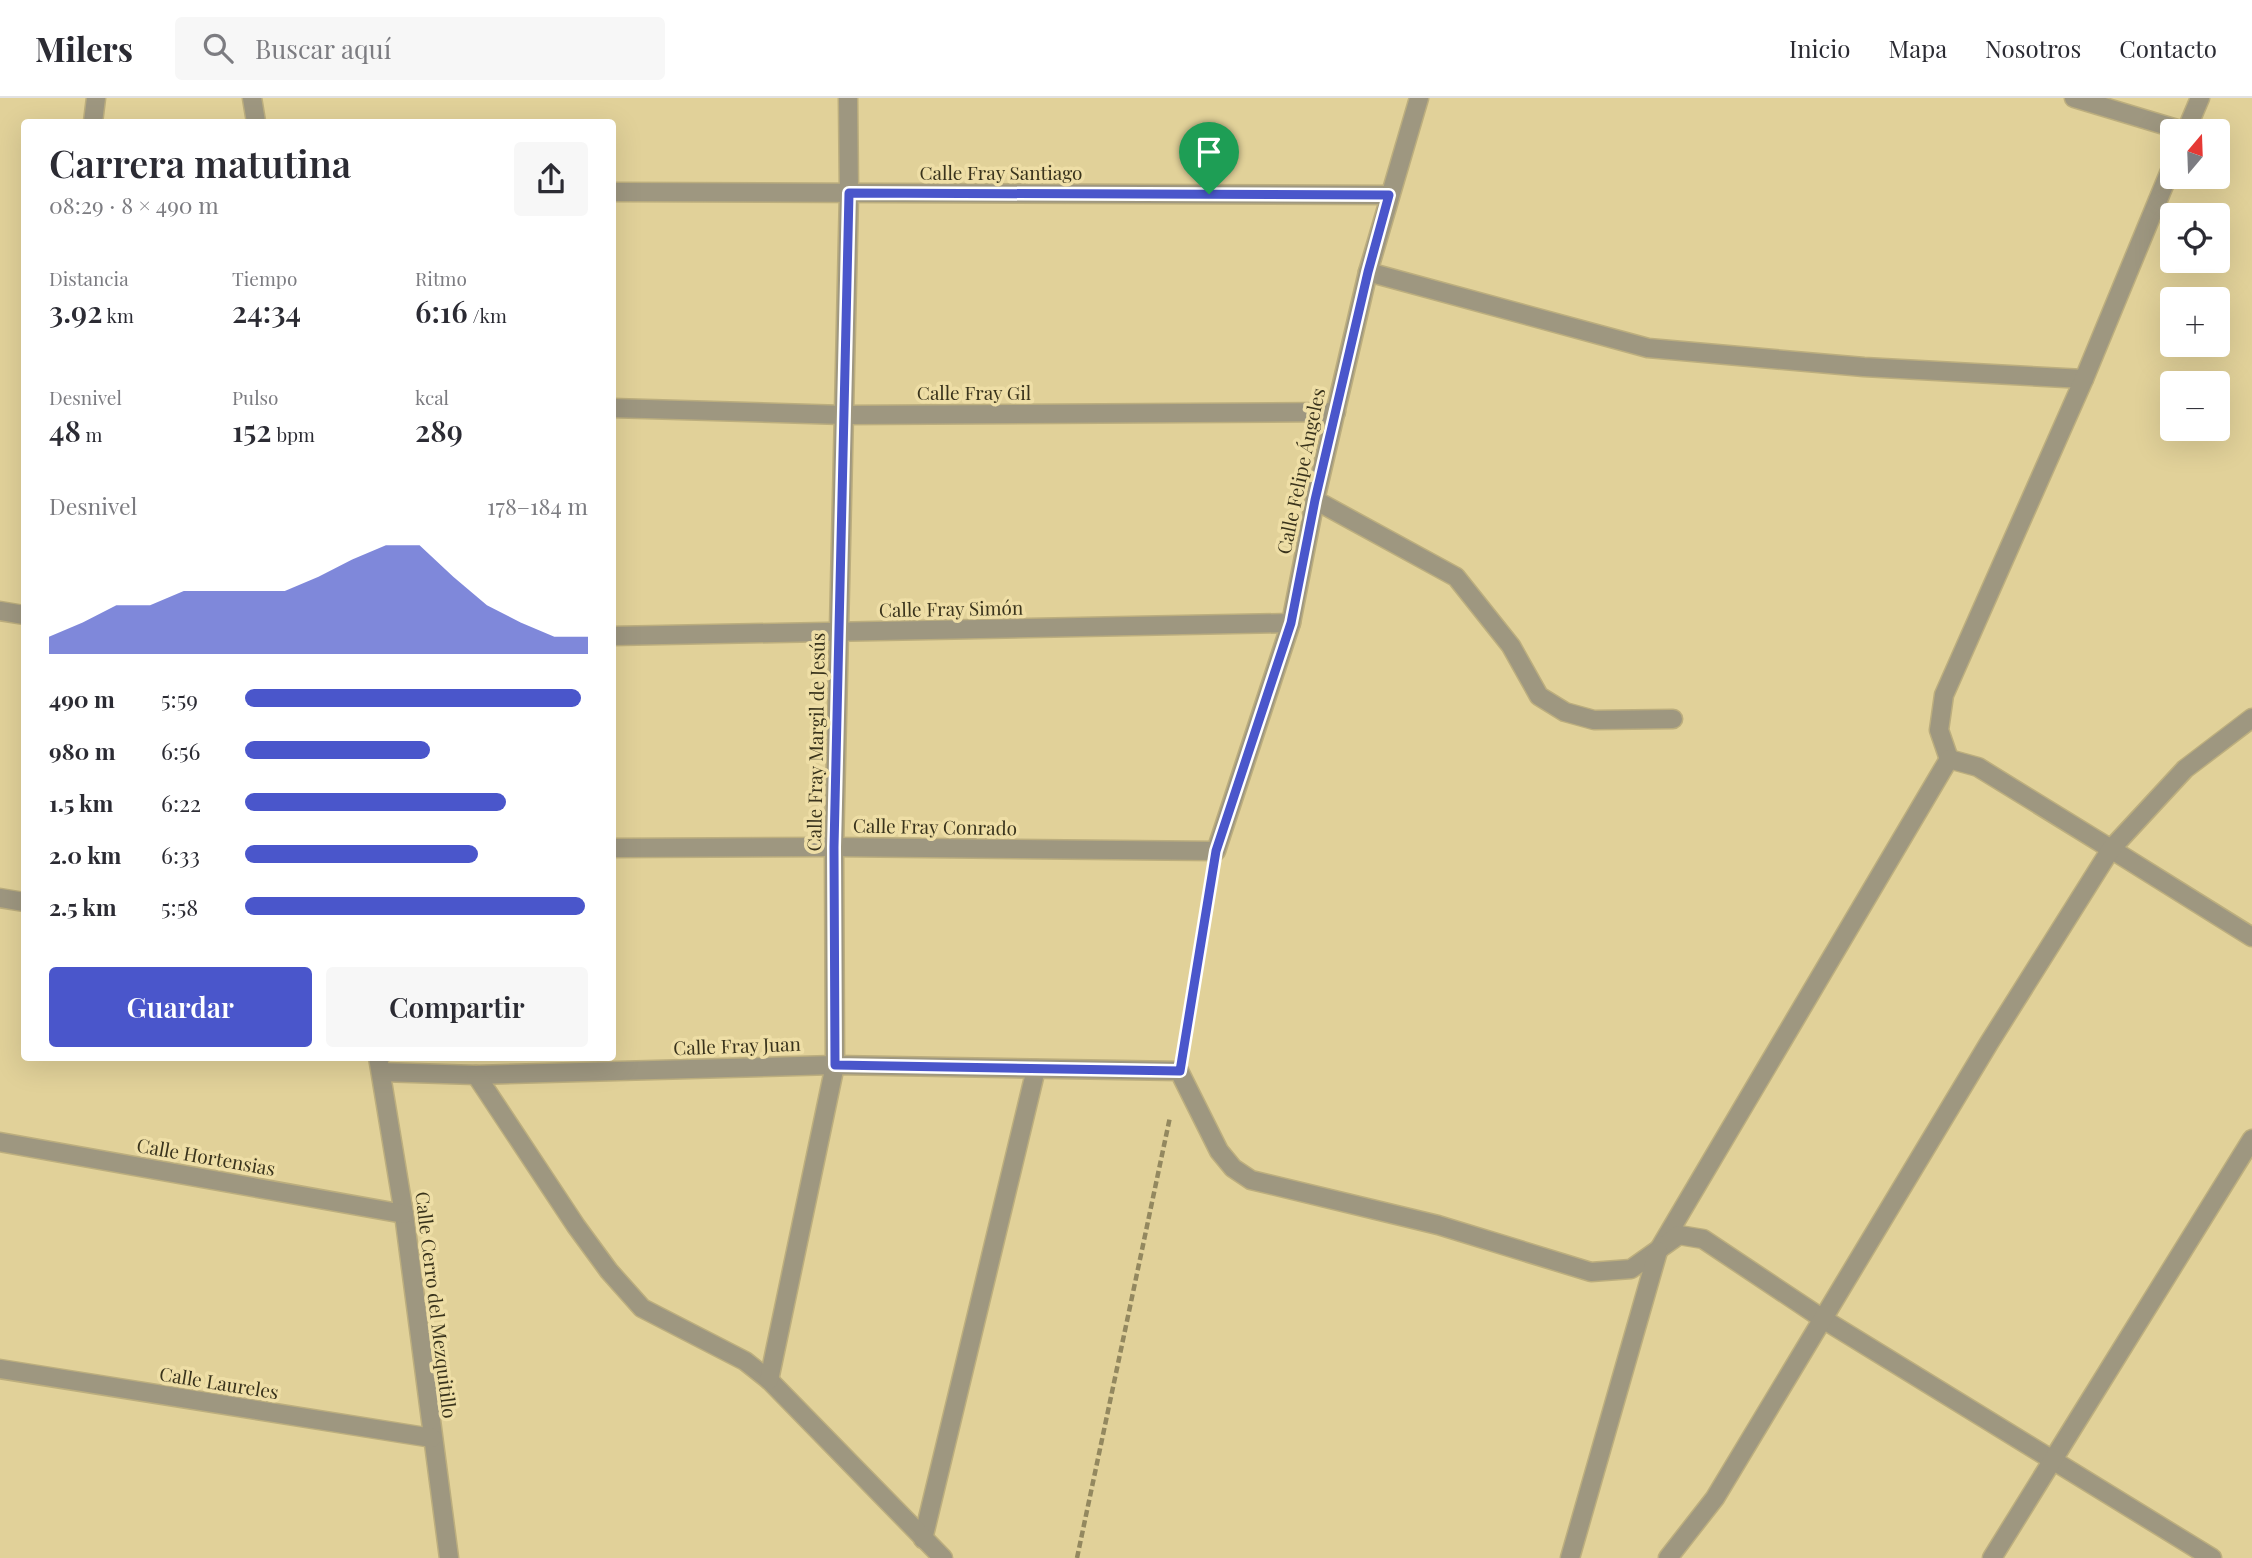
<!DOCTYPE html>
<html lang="es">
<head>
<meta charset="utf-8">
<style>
  body { margin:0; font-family:"Playfair Display",serif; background:#f7f7f7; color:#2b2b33; height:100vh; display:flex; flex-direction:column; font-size:26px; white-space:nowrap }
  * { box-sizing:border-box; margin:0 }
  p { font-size:23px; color:#7c7c81 }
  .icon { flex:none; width:38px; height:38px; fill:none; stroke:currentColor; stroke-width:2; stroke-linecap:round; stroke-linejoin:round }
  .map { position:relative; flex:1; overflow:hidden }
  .panel { position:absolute; left:21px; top:21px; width:595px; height:942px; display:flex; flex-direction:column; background:#fff; border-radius:7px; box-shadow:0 7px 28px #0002 }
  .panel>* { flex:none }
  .needle { width:46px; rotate:19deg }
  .tools { position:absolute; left:2160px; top:21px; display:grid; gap:14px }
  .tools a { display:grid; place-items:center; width:70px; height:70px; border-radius:7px; background:#fff; box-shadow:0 7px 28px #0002; font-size:35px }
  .pin { position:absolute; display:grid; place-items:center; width:60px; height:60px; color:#fff; margin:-72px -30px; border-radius:50% 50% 50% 0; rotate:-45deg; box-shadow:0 0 7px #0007 }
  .pin .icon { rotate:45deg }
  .round { display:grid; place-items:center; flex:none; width:74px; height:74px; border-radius:7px; background:#f7f7f7 }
  .head { display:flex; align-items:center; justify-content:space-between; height:119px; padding:0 28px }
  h1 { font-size:38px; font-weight:600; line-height:52px }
  .stats { display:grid; grid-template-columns:repeat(3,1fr); gap:10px; height:119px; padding:7px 28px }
  .stats div { display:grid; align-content:center }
  .stats b { font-size:30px; font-weight:600 }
  .stats small { font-size:19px; font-weight:400 }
  .stats p { font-size:19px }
  .chart { height:196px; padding:14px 28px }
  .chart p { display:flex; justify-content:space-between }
  .chart svg { width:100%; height:126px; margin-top:7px; fill:#4a56cb; opacity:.7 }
  .primary-button { display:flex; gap:14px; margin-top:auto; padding:14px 28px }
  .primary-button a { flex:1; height:80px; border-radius:7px; background:#4a56cb; color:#fff; font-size:28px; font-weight:600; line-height:80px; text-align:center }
  .primary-button a+a { background:#f7f7f7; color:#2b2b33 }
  ul { padding:0 28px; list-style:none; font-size:23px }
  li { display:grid; grid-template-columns:112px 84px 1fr; align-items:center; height:52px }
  li i { height:18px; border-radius:9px; background:#4a56cb }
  header { display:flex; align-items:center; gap:42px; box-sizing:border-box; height:98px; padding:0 35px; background:#fff; border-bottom:2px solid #e1e1e2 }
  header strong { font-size:33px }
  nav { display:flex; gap:38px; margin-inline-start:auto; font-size:24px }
  .search { width:490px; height:63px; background:#f7f7f7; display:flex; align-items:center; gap:18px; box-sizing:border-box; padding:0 24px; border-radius:7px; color:#7c7c81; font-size:26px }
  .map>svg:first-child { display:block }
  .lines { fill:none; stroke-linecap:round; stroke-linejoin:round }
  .service-casing { stroke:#bcae7e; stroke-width:21 }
  .minor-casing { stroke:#bcae7e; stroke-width:21 }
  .path { stroke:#93885f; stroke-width:4.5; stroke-dasharray:7 3.5; stroke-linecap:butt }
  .service { stroke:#9e9780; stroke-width:18 }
  .minor { stroke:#9e9780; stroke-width:18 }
  .route-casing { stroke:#fff; stroke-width:14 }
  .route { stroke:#4a56cb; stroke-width:9 }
  .labels { text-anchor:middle; stroke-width:7; stroke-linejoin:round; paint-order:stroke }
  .street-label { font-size:19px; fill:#39331c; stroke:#eedea6 }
</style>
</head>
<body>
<header>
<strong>Milers</strong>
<div class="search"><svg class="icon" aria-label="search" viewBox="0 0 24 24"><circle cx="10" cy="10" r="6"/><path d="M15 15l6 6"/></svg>Buscar aquí</div>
<nav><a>Inicio</a><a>Mapa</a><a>Nosotros</a><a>Contacto</a></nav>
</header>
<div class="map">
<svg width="2252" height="1460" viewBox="0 0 2252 1460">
  <rect width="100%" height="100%" fill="#e1d199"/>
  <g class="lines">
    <g class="service-casing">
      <g id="service">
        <path d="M 1368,174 L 1648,250 L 1864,269 L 2084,281"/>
        <path d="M 1315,402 L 1456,479 L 1511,548 L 1539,598 L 1565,614 L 1594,622 L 1673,621"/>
        <path d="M 1949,661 L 1939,632 L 1944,597 L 2084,281 L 2172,68"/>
        <path d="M 1658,1153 L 1949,661 L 1978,669 L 2111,751"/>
        <path d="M 923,1441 L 1036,971"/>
      </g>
    </g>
    <g class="minor-casing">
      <g id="minor">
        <path d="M 252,0 L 256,24"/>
        <path d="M 2074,0 L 2184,33"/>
        <path d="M 93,24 L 96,0"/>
        <path d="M 2186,33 L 2200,0"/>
        <path d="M 612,94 L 1389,97"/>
        <path d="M 612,310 L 844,317 L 1336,314"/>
        <path d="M 0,513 L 24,517"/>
        <path d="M 612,538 L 1291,525"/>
        <path d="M 612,750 L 834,749 L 1216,753 L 1291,525 L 1315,402 L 1368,174 L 1419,0"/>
        <path d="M 2111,751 L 2252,839"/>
        <path d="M 0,800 L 24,804"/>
        <path d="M 378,959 L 404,1116 L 449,1460"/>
        <path d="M 381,974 L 476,977 L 835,967 L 1179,973 L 1219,1053 L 1233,1070 L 1251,1082 L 1438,1127 L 1591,1174 L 1631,1171 L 1679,1137 L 1703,1141 L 1823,1221 L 2212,1460"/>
        <path d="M 476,977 L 576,1128 L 609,1173 L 642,1210 L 745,1263 L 769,1282 L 943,1460"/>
        <path d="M 0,1044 L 404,1116"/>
        <path d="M 0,1271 L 432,1340"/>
        <path d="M 769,1282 L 835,967 L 834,749 L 849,95 L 848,0"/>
        <path d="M 1570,1460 L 1658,1153"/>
        <path d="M 1668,1460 L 1715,1400 L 1989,945 L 2111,751 L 2185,671 L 2252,620"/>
        <path d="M 1992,1460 L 2252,1041"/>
      </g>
    </g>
    <g class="path">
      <path d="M 1183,949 L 1212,778"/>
      <path d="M 1077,1460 L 1170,1019"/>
    </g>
    <use href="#service" class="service"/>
    <use href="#minor" class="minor"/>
  </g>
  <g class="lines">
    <g class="route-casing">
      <path id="route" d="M 849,95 L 1389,97 L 1368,174 L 1315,402 L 1291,525 L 1216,753 L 1180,973 L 835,967 L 834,749 Z"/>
    </g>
    <use href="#route" class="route"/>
  </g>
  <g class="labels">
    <g class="street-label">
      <text x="1001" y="82">Calle Fray Santiago</text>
      <text x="974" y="302">Calle Fray Gil</text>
      <text transform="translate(1301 373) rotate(-78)" y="7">Calle Felipe Ángeles</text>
      <text transform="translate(951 511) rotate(-1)" y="7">Calle Fray Simón</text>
      <text transform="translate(816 644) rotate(-89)" y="7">Calle Fray Margil de Jesús</text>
      <text transform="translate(935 729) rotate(1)" y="7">Calle Fray Conrado</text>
      <text transform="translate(737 948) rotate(-2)" y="7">Calle Fray Juan</text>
      <text transform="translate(206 1059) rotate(10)" y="7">Calle Hortensias</text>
      <text transform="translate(436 1207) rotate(83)" y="7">Calle Cerro del Mezquitillo</text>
      <text transform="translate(219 1285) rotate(9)" y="7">Calle Laureles</text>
    </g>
  </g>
</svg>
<div class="tools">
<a><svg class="needle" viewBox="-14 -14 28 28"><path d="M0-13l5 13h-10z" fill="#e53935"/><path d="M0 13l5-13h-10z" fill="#7c7c81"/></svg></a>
<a><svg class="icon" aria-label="locate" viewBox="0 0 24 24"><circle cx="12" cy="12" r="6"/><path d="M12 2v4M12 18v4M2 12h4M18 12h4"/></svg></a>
<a>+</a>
<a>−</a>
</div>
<div class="pin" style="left:1209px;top:96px;background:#1e9e55"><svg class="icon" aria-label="arrive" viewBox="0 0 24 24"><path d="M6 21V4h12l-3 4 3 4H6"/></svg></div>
<section class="panel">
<div class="head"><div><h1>Carrera matutina</h1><p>08:29 · 8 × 490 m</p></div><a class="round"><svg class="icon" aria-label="share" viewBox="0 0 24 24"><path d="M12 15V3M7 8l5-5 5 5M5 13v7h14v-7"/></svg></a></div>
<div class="stats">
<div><p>Distancia</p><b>3.92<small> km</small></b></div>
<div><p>Tiempo</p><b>24:34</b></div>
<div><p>Ritmo</p><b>6:16<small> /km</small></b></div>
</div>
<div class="stats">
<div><p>Desnivel</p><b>48<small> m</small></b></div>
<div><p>Pulso</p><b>152<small> bpm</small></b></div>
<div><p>kcal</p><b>289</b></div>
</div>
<div class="chart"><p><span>Desnivel</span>178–184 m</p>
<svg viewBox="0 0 160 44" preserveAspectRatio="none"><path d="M0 44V38L10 33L20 27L30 27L40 22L50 22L60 22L70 22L80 17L90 11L100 6L110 6L120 17L130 27L140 33L150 38L160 38V44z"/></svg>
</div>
<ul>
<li><b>490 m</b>5:59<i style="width:98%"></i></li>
<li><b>980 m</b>6:56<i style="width:54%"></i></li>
<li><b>1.5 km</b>6:22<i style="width:76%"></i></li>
<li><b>2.0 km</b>6:33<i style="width:68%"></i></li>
<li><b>2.5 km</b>5:58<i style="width:99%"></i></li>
</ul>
<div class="primary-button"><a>Guardar</a><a>Compartir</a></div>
</section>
</div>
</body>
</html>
